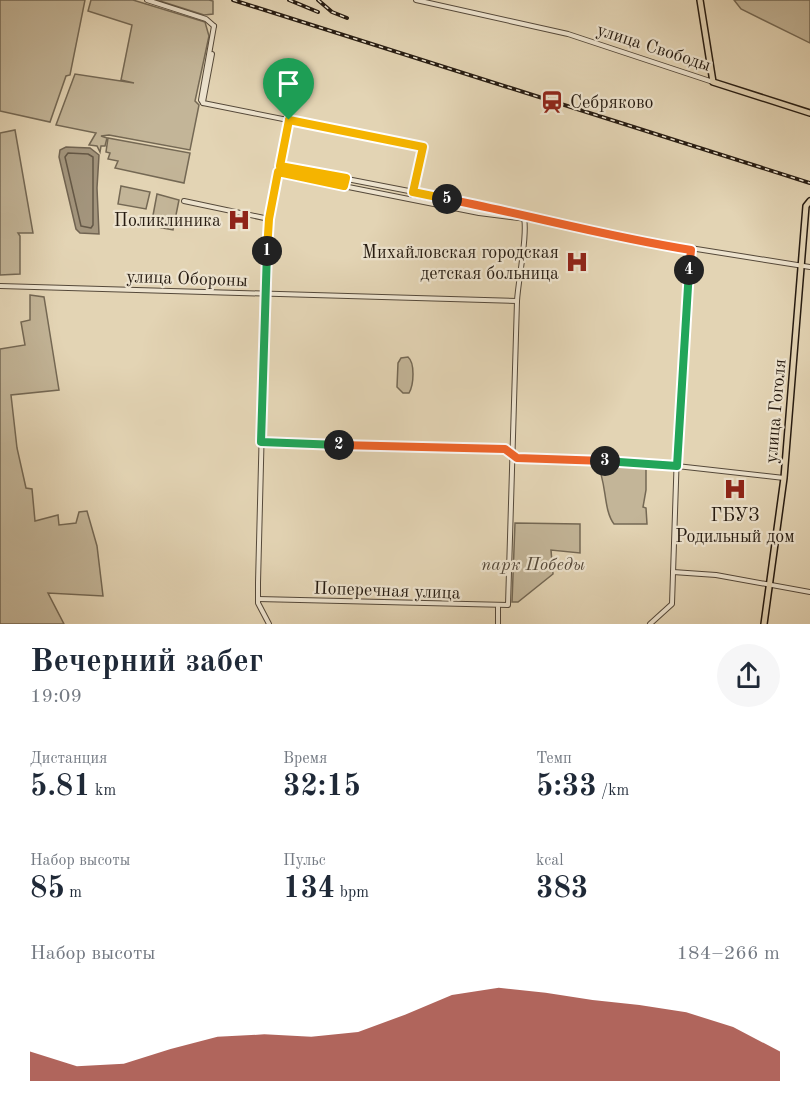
<!DOCTYPE html>
<html lang="ru">
<head>
<meta charset="utf-8">
<style>
  body { margin:0; font-family:"Old Standard TT",serif; background:#f6f6f7; color:#1f2937; height:100vh; display:flex; flex-direction:column; font-size:22px; white-space:nowrap }
  * { box-sizing:border-box; margin:0 }
  p { font-size:20px; color:#747a83 }
  .icon { flex:none; width:33px; height:33px; fill:none; stroke:currentColor; stroke-width:2; stroke-linecap:round; stroke-linejoin:round }
  .map { position:relative; height:624px; overflow:hidden }
  .details { display:flex; flex-direction:column; background:#fff; flex:1 }
  .details>* { flex:none }
  .pin { position:absolute; display:grid; place-items:center; width:51px; height:51px; color:#fff; margin:-62px -26px; border-radius:50% 50% 50% 0; rotate:-45deg; box-shadow:0 0 6px #0007 }
  .pin .icon { rotate:45deg }
  .km { position:absolute; width:30px; height:30px; margin:-15px; border-radius:50%; background:#222; color:#fff; font-size:16px; line-height:30px; text-align:center }
  .round { display:grid; place-items:center; flex:none; width:63px; height:63px; border-radius:32px; background:#f6f6f7 }
  .overview { display:flex; align-items:center; justify-content:space-between; height:102px; padding:0 30px }
  h1 { font-size:33px; font-weight:700; line-height:45px }
  .figures { display:grid; grid-template-columns:repeat(3,1fr); gap:9px; height:102px; padding:6px 30px }
  .figures div { display:grid; align-content:center }
  .figures b { font-size:30px; font-weight:700 }
  .figures small { font-size:16px; font-weight:400 }
  .figures p { font-size:16px }
  .chart { height:168px; padding:12px 30px }
  .chart p { display:flex; justify-content:space-between }
  .chart svg { width:100%; height:108px; margin-top:6px; fill:#8f2418; opacity:.7 }
  .map>svg:first-child { display:block }
  .green { fill:#c3b598; stroke:#746854; stroke-width:1.5 }
  .water { fill:#a3957d; stroke:#716452; stroke-width:1.5 }
  .lines { fill:none; stroke-linecap:round; stroke-linejoin:round }
  .shore { stroke:#645847; stroke-width:1.5 }
  .tertiary-casing { stroke:#55493a; stroke-width:6 }
  .primary-casing { stroke:#261b11; stroke-width:8 }
  .tertiary { stroke:#ede3ce; stroke-width:4 }
  .primary { stroke:#e3d4b4; stroke-width:5 }
  .rail-casing { stroke:#261b11; stroke-width:4 }
  .rail { stroke:#ede3ce; stroke-width:1.5; stroke-dasharray:4.5; stroke-linecap:butt }
  .split-1-casing { stroke:#fff; stroke-width:12 }
  .split-2-casing { stroke:#fff; stroke-width:12 }
  .split-3-casing { stroke:#fff; stroke-width:12 }
  .split-4-casing { stroke:#fff; stroke-width:12 }
  .split-5-casing { stroke:#fff; stroke-width:12 }
  .split-6-casing { stroke:#fff; stroke-width:12 }
  .split-1 { stroke:#f5b400; stroke-width:8 }
  .split-2 { stroke:#22a559; stroke-width:8 }
  .split-3 { stroke:#f0652b; stroke-width:8 }
  .split-4 { stroke:#22a559; stroke-width:8 }
  .split-5 { stroke:#f0652b; stroke-width:8 }
  .split-6 { stroke:#f5b400; stroke-width:8 }
  .labels { text-anchor:middle; stroke-width:4.5; stroke-linejoin:round; paint-order:stroke }
  .street-label { font-size:18px; fill:#261b11; stroke:#ede3ce }
  .poi-label { font-size:18px; fill:#261b11; stroke:#ede3ce; text-anchor:end }
  .park-label { font-size:18px; font-style:italic; fill:#55493a; stroke:#ede3ce }
</style>
</head>
<body>
<div class="map">
<svg width="810" height="624" viewBox="0 0 810 624">
  <rect width="100%" height="100%" fill="#e3d4b4"/>
  <filter id="stains"><feTurbulence type="fractalNoise" baseFrequency=".00333" numOctaves="4"/><feColorMatrix values="0 0 0 0 .2 0 0 0 0 .09 0 0 0 0 .02 0 0 0 .5 -.17"/></filter>
  <radialGradient id="worn" r=".72"><stop offset=".6" stop-color="#630" stop-opacity="0"/><stop offset="1" stop-color="#630" stop-opacity=".3"/></radialGradient>
  <g class="green">
    <path d="M 0,0 L 85,0 L 70,75 L 66,76 L 50,122 L 0,111 Z"/>
    <path d="M 91,0 L 133,0 L 205,22 L 209,36 L 195,101 L 199,105 L 190,150 L 109,135 L 101,136 L 107,138 L 105,146 L 101,146 L 100,152 L 97,146 L 89,145 L 96,133 L 56,125 L 75,74 L 134,83 L 121,80 L 132,25 L 88,11 Z"/>
    <path d="M 157,0 L 209,0 L 213,1 L 213,14 L 204,15 Z"/>
    <path d="M 734,0 L 810,0 L 810,43 L 741,9 Z"/>
    <path d="M 15,130 L 33,233 L 18,233 L 20,236 L 20,274 L 0,275 L 0,133 Z"/>
    <path d="M 108,138 L 190,153 L 184,183 L 115,168 L 118,161 L 108,159 L 110,153 L 106,152 Z"/>
    <path d="M 121,186 L 150,192 L 146,209 L 118,204 Z"/>
    <path d="M 157,194 L 179,200 L 173,230 L 151,226 Z"/>
    <path d="M 30,295 L 44,297 L 59,390 L 11,395 L 17,448 L 26,488 L 32,489 L 35,521 L 58,515 L 59,525 L 76,523 L 79,512 L 87,511 L 97,546 L 103,596 L 48,593 L 64,624 L 0,624 L 0,349 L 25,345 L 21,322 L 30,320 Z"/>
    <path d="M 408,357 C 415,363 414,384 409,393 L 403,393 L 397,387 L 398,363 L 401,358 Z"/>
    <path d="M 646,463 L 646,490 L 643,507 L 646,508 L 647,524 L 614,524 C 603,510 607,482 597,464 Z"/>
    <path d="M 515,523 L 580,524 L 580,553 L 551,550 L 553,574 L 518,602 L 512,602 Z"/>
  </g>
  <path class="water" d="M 66,147 L 90,148 L 99,155 L 97,188 L 99,234 L 80,233 L 76,229 L 59,157 L 60,150 Z"/>
  <g class="lines">
    <path class="shore" d="M 68,153 L 88,154 L 93,157 L 93,225 L 91,228 L 81,226 L 65,157 Z"/>
    <g class="tertiary-casing">
      <g id="tertiary">
        <path d="M 147,0 L 206,19 L 214,26"/>
        <path d="M 416,0 L 568,34 L 713,82"/>
        <path d="M 203,102 L 212,54"/>
        <path d="M 203,103 L 423,147 L 413,194"/>
        <path d="M 203,103 L 201,100 L 214,26"/>
        <path d="M 289,120 L 280,166 L 517,212 L 535,220 L 602,234 L 810,267"/>
        <path d="M 184,201 L 269,219"/>
        <path d="M 0,286 L 517,301"/>
        <path d="M 261,443 L 505,449 L 517,458 L 641,462 L 784,478"/>
        <path d="M 673,572 L 716,575 L 810,592"/>
        <path d="M 258,599 L 508,605 L 517,301 C 518,281 529,229 523,214"/>
        <path d="M 269,624 L 258,603 L 258,583 L 266,264 L 269,219 L 278,173 L 479,213 L 535,220"/>
        <path d="M 498,624 L 498,607"/>
        <path d="M 650,624 L 672,604 L 677,452 L 691,250"/>
      </g>
    </g>
    <g class="primary-casing">
      <g id="primary">
        <path d="M 700,0 L 713,82 L 810,113"/>
        <path d="M 764,624 L 784,478 L 806,206 L 810,201"/>
      </g>
    </g>
    <use href="#tertiary" class="tertiary"/>
    <use href="#primary" class="primary"/>
    <g class="rail-casing">
      <g id="rail">
        <path d="M 233,0 L 810,183"/>
        <path d="M 289,0 L 318,12"/>
        <path d="M 318,0 L 332,12 L 347,18"/>
      </g>
    </g>
    <use href="#rail" class="rail"/>
  </g>
  <g class="lines">
    <g class="split-1-casing">
      <path id="split-1" d="M 267,251 L 269,219 L 278,172 L 344,186 L 346,178 L 280,166 L 289,120"/>
    </g>
    <g class="split-2-casing">
      <path id="split-2" d="M 267,251 L 261,442 L 339,445"/>
    </g>
    <g class="split-3-casing">
      <path id="split-3" d="M 339,445 L 505,449 L 517,458 L 605,461"/>
    </g>
    <g class="split-4-casing">
      <path id="split-4" d="M 605,461 L 677,466 L 689,270"/>
    </g>
    <g class="split-5-casing">
      <path id="split-5" d="M 447,199 C 529,215 608,237 691,250 L 689,270"/>
    </g>
    <g class="split-6-casing">
      <path id="split-6" d="M 289,120 L 423,147 L 413,192 L 447,199"/>
    </g>
    <use href="#split-1" class="split-1"/>
    <use href="#split-2" class="split-2"/>
    <use href="#split-3" class="split-3"/>
    <use href="#split-4" class="split-4"/>
    <use href="#split-5" class="split-5"/>
    <use href="#split-6" class="split-6"/>
  </g>
  <defs>
    <g id="station-bare" transform="scale(1.8)"><path d="M-3-6H3Q5-6 5-4V2Q5 4 3 4L4.5 6H3L1.5 4h-3L-3 6H-4.5L-3 4Q-5 4-5 2V-4Q-5-6-3-6ZM-3.5-4v3h7v-3ZM-3.5 1v1.5H-2V1ZM2 1v1.5H3.5V1Z" fill="#8f2418" stroke="#ede3ce" stroke-width="2.5" paint-order="stroke"/></g>
    <g id="hospital-bare" transform="scale(1.8)"><path d="M-5-5h3v3.5h4V-5h3V5h-3V1.5h-4V5h-3Z" fill="#8f2418" stroke="#ede3ce" stroke-width="2.5" paint-order="stroke"/></g>
  </defs>
  <g fill-rule="evenodd">
    <use href="#station-bare" x="552" y="102"/>
    <use href="#hospital-bare" x="239" y="220"/>
    <use href="#hospital-bare" x="577" y="262"/>
    <use href="#hospital-bare" x="735" y="489"/>
  </g>
  <g class="labels">
    <g class="street-label">
      <text transform="translate(654 47) rotate(18)" y="6">улица Свободы</text>
      <text transform="translate(187 278) rotate(2)" y="6">улица Обороны</text>
      <text transform="translate(775 411) rotate(-85)" y="6">улица Гоголя</text>
      <text transform="translate(387 590) rotate(2)" y="6">Поперечная улица</text>
    </g>
    <g class="poi-label">
      <text x="570" y="108" text-anchor="start">Себряково</text>
      <text x="221" y="226">Поликлиника</text>
      <text x="559" y="258">Михайловская городская<tspan x="559" dy="21">детская больница</tspan></text>
      <text x="735" y="521" text-anchor="middle">ГБУЗ<tspan x="735" dy="21">Родильный дом</tspan></text>
    </g>
    <g class="park-label">
      <text x="533" y="570">парк Победы</text>
    </g>
  </g>
  <rect width="100%" height="100%" filter="url(#stains)"/>
  <rect width="100%" height="100%" fill="url(#worn)"/>
</svg>
<div class="pin" style="left:289px;top:120px;background:#1e9e55"><svg class="icon" aria-label="arrive" viewBox="0 0 24 24"><path d="M6 21V4h12l-3 4 3 4H6"/></svg></div>
<b class="km" style="left:267px;top:251px">1</b>
<b class="km" style="left:339px;top:445px">2</b>
<b class="km" style="left:605px;top:461px">3</b>
<b class="km" style="left:689px;top:270px">4</b>
<b class="km" style="left:447px;top:199px">5</b>
</div>
<section class="details">
<div class="overview"><div><h1>Вечерний забег</h1><p>19:09</p></div><a class="round"><svg class="icon" aria-label="share" viewBox="0 0 24 24"><path d="M12 15V3M7 8l5-5 5 5M5 13v7h14v-7"/></svg></a></div>
<div class="figures">
<div><p>Дистанция</p><b>5.81<small> km</small></b></div>
<div><p>Время</p><b>32:15</b></div>
<div><p>Темп</p><b>5:33<small> /km</small></b></div>
</div>
<div class="figures">
<div><p>Набор высоты</p><b>85<small> m</small></b></div>
<div><p>Пульс</p><b>134<small> bpm</small></b></div>
<div><p>kcal</p><b>383</b></div>
</div>
<div class="chart"><p><span>Набор высоты</span>184–266 m</p>
<svg viewBox="0 0 160 44" preserveAspectRatio="none"><path d="M0 44V32L10 38L20 37L30 31L40 26L50 25L60 26L70 24L80 17L90 9L100 6L110 8L120 11L130 13L140 16L150 22L160 32V44z"/></svg>
</div>
</section>
</body>
</html>
